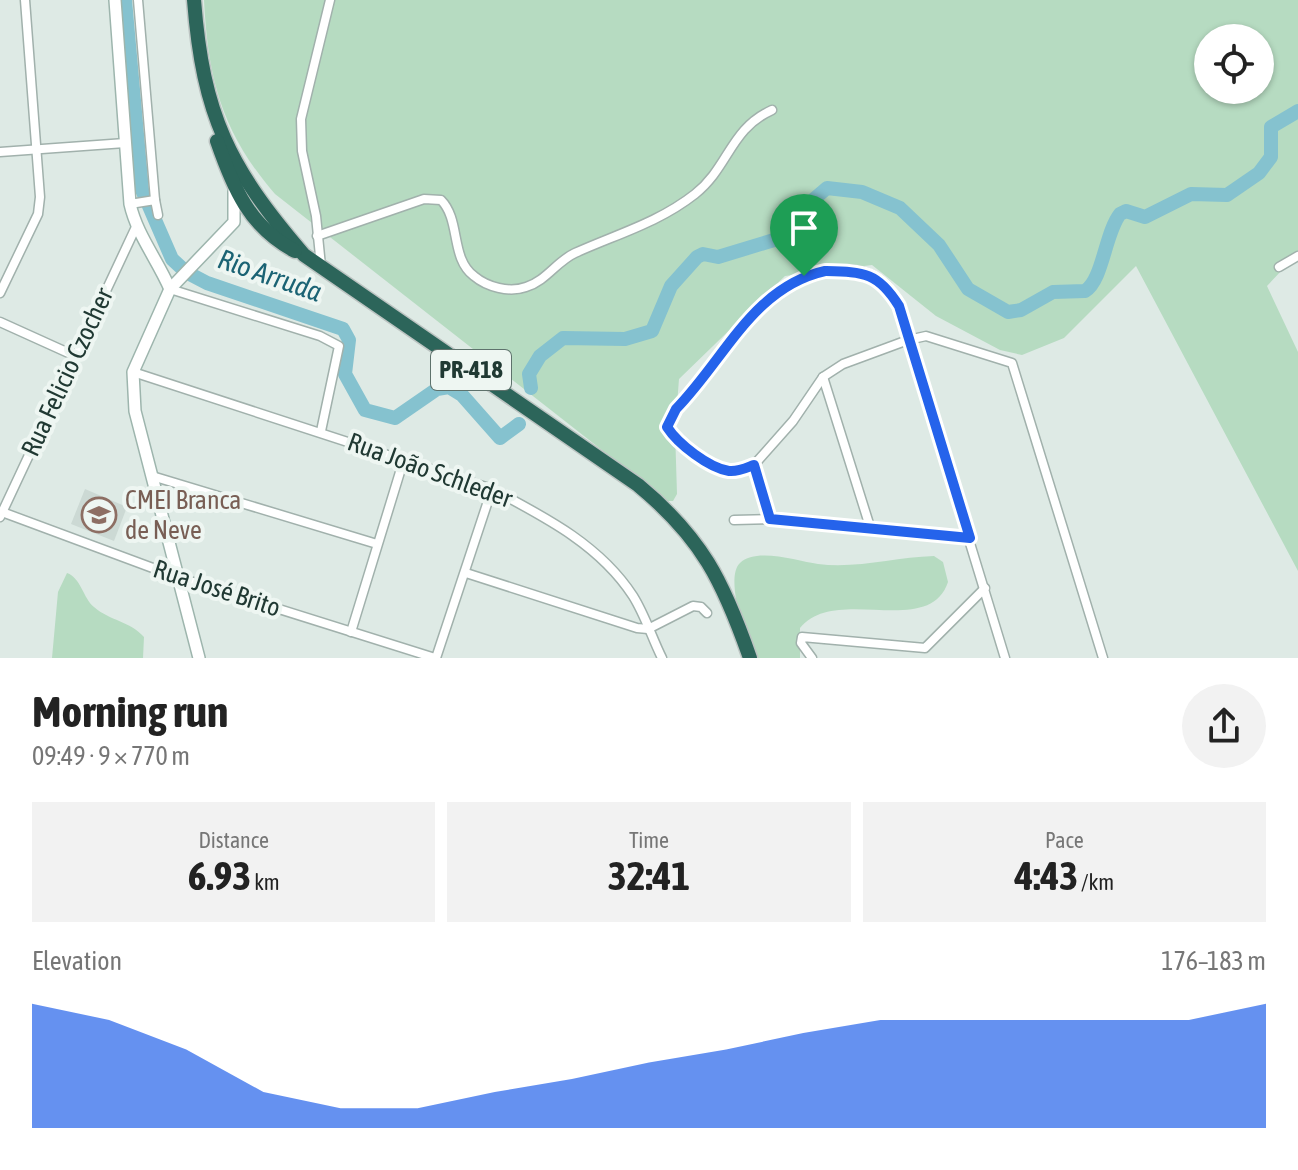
<!DOCTYPE html>
<html lang="en">
<head>
<meta charset="utf-8">
<style>
  body { margin:0; font-family:"Asap Condensed",sans-serif; background:#f2f2f2; color:#222; height:100vh; display:flex; flex-direction:column; font-size:30px; white-space:nowrap }
  * { box-sizing:border-box; margin:0 }
  p { font-size:26px; color:#767676 }
  .icon { flex:none; width:44px; height:44px; fill:none; stroke:currentColor; stroke-width:2; stroke-linecap:round; stroke-linejoin:round }
  .map { position:relative; height:658px; overflow:hidden }
  .details { display:flex; flex-direction:column; background:#fff; flex:1 }
  .details>* { flex:none }
  .tools { position:absolute; left:1194px; top:24px; display:grid; gap:16px }
  .tools a { display:grid; place-items:center; width:80px; height:80px; border-radius:50%; background:#fff; box-shadow:0 2px 6px #0004; font-size:40px }
  .pin { position:absolute; display:grid; place-items:center; width:68px; height:68px; color:#fff; margin:-82px -34px; border-radius:50% 50% 50% 0; rotate:-45deg; box-shadow:0 0 8px #0007 }
  .pin .icon { rotate:45deg }
  .round { display:grid; place-items:center; flex:none; width:84px; height:84px; border-radius:42px; background:#f2f2f2 }
  .headline { display:flex; align-items:center; justify-content:space-between; height:136px; padding:0 32px }
  h1 { font-size:44px; font-weight:700; line-height:60px }
  .figures { display:grid; grid-template-columns:repeat(3,1fr); gap:12px; height:136px; padding:8px 32px }
  .figures div { display:grid; align-content:center; border-radius:0px; background:#f2f2f2; text-align:center }
  .figures b { font-size:40px; font-weight:700 }
  .figures small { font-size:22px; font-weight:400 }
  .figures p { font-size:22px }
  .chart { height:224px; padding:16px 32px }
  .chart p { display:flex; justify-content:space-between }
  .chart svg { width:100%; height:144px; margin-top:8px; fill:#2563eb; opacity:.7 }
  .map>svg:first-child { display:block }
  .built { fill:#ccd9d4 }
  .green { fill:#b6dbc1; fill-rule:evenodd }
  .lines { fill:none; stroke-linecap:round; stroke-linejoin:round }
  .river { stroke:#85c2cf; stroke-width:14 }
  .street-casing { stroke:#a1b1ac; stroke-width:11 }
  .secondary-casing { stroke:#9db5ad; stroke-width:14 }
  .highway-casing { stroke:#bcc4c2; stroke-width:17 }
  .street { stroke:#fff; stroke-width:8 }
  .secondary { stroke:#fff; stroke-width:11 }
  .highway { stroke:#2c655a; stroke-width:14 }
  .route-casing { stroke:#fff; stroke-width:16 }
  .route { stroke:#2563eb; stroke-width:10 }
  .labels { text-anchor:middle; stroke-width:8; stroke-linejoin:round; paint-order:stroke }
  .shield { fill:#eef6f2; stroke:#5e726c; stroke-width:2 }
  .shield-label { font-size:24px; font-weight:bold; fill:#203933 }
  .street-label { font-size:26px; fill:#203933; stroke:#eef6f2 }
  .education-label { font-size:26px; fill:#785e54; stroke:#eef6f2; text-anchor:start }
  .water-label { font-size:28px; font-style:italic; fill:#1b6374; stroke:#eef6f2 }
</style>
</head>
<body>
<div class="map">
<svg width="1298" height="658" viewBox="0 0 1298 658">
  <rect width="100%" height="100%" fill="#deeae5"/>
  <path class="built" d="M 85,489 L 127,507 L 114,541 L 71,524 Z"/>
  <g class="green">
    <path d="M 204,0 L 1298,0 L 1298,253 L 1267,286 L 1298,352 L 1298,571 L 1136,266 L 1064,338 L 1022,355 L 1000,350 L 936,316 L 872,265 L 785,276 L 679,379 L 675,430 L 677,494 L 673,501 L 667,501 L 275,194 C 222,133 208,79 204,0 ZM 1208,38 L 1260,38 L 1260,90 L 1208,90 Z"/>
    <path d="M 934,556 L 943,562 L 948,582 C 929,639 835,584 800,628 L 800,658 L 751,658 C 747,639 724,578 740,563 C 756,547 798,561 818,564 C 857,569 895,557 934,556 Z"/>
    <path d="M 67,573 C 81,578 83,598 94,607 C 110,621 130,621 144,637 L 143,658 L 52,658 L 58,592 Z"/>
  </g>
  <g class="lines">
    <g class="river">
      <path d="M 125,0 L 142,190 L 172,259 L 186,272 L 207,283 L 343,329 L 349,340 L 345,374 L 365,410 L 395,418 L 437,389 L 449,387 L 462,395 L 500,438 L 519,424"/>
      <path d="M 531,388 L 529,374 L 540,356 L 563,338 L 625,339 L 652,331 L 671,286 L 697,257 L 703,254 L 718,257 L 784,237 L 800,211 L 827,188 L 862,192 L 900,208 L 939,245 L 968,289 L 1008,312 L 1021,310 L 1053,292 L 1085,291 C 1103,280 1105,233 1120,214 L 1126,211 L 1145,217 L 1191,194 L 1227,195 L 1259,173 L 1271,157 L 1271,127 L 1298,111"/>
    </g>
    <g class="street-casing">
      <g id="street">
        <path d="M 138,0 L 155,200"/>
        <path d="M 0,152 L 125,143"/>
        <path d="M 130,204 L 155,200 L 158,215"/>
        <path d="M 317,236 L 424,199 L 441,200 C 461,220 450,258 474,276 C 487,287 509,293 526,287 C 546,281 557,261 575,253 C 617,234 658,223 695,194 C 729,167 730,129 772,110"/>
        <path d="M 321,266 L 316,216 L 302,151 L 301,119 L 330,0"/>
        <path d="M 1279,267 L 1298,256"/>
        <path d="M 170,289 L 320,336 L 339,346 L 321,431"/>
        <path d="M 0,293 L 38,214 L 40,197 L 25,0"/>
        <path d="M 0,322 L 73,355"/>
        <path d="M 133,372 L 492,489 C 545,517 600,545 633,596 C 645,615 652,638 662,658"/>
        <path d="M 823,377 L 871,530"/>
        <path d="M 754,465 L 793,421 L 823,377 L 843,364 L 908,340 L 1005,658"/>
        <path d="M 152,476 L 377,544"/>
        <path d="M 2,512 L 177,577 L 435,658"/>
        <path d="M 0,517 L 135,229"/>
        <path d="M 770,519 L 754,465 C 746,468 738,472 729,471 C 713,468 668,438 668,421 C 677,407 690,397 700,384 C 726,354 746,310 779,289 C 806,271 857,259 884,283 C 899,296 903,322 908,340 L 926,336 L 1012,363 L 1103,658"/>
        <path d="M 734,520 L 770,519 L 970,538"/>
        <path d="M 466,573 L 637,628 L 648,629 L 693,606 L 701,607 L 707,613"/>
        <path d="M 351,632 L 404,459"/>
        <path d="M 436,658 L 492,489"/>
        <path d="M 812,658 L 801,643 L 802,637 L 925,648 L 985,588"/>
      </g>
    </g>
    <g class="secondary-casing">
      <g id="secondary">
        <path d="M 115,0 L 130,204 C 137,235 157,259 170,289"/>
        <path d="M 199,658 L 135,411 L 133,372 L 170,289 L 234,222 L 234,191"/>
      </g>
    </g>
    <g class="highway-casing">
      <g id="highway">
        <path d="M 194,0 C 203,116 229,168 304,255 L 638,485 C 702,538 723,581 750,658"/>
        <path d="M 217,141 C 233,187 249,227 295,251"/>
      </g>
    </g>
    <use href="#street" class="street"/>
    <use href="#secondary" class="secondary"/>
    <use href="#highway" class="highway"/>
  </g>
  <g class="lines">
    <g class="route-casing">
      <path id="route" d="M 825,271 C 864,272 878,272 899,306 L 970,538 L 770,519 L 754,465 C 746,468 738,472 729,471 C 709,468 678,444 667,427 L 676,409 C 725,359 753,287 825,271 Z"/>
    </g>
    <use href="#route" class="route"/>
  </g>
  <defs>
    <g id="school-ring" transform="scale(1.8)"><circle r="9.5" fill="#eef6f2" stroke="#8d6e63" stroke-width="1.5"/><path d="M0-5L7-2L0 1L-7-2ZM-4 1L0 2.5L4 1V4Q0 6-4 4Z" fill="#8d6e63"/></g>
  </defs>
  <g fill-rule="evenodd">
    <use href="#school-ring" x="99" y="515"/>
  </g>
  <g class="labels">
    <rect class="shield" x="431" y="350" width="80" height="40" rx="6"/>
    <g class="shield-label">
      <text x="471" y="378">PR-418</text>
    </g>
    <g class="street-label">
      <text transform="translate(67 372) rotate(-65)" y="9">Rua Felicio Czocher</text>
      <text transform="translate(430 470) rotate(20)" y="9">Rua João Schleder</text>
      <text transform="translate(217 588) rotate(18)" y="9">Rua José Brito</text>
    </g>
    <g class="education-label">
      <text x="125" y="509">CMEI Branca<tspan x="125" dy="30">de Neve</tspan></text>
    </g>
    <g class="water-label">
      <text transform="translate(270 275) rotate(19)" y="10">Rio Arruda</text>
    </g>
  </g>
</svg>
<div class="tools">
<a><svg class="icon" aria-label="locate" viewBox="0 0 24 24"><circle cx="12" cy="12" r="6"/><path d="M12 2v4M12 18v4M2 12h4M18 12h4"/></svg></a>
</div>
<div class="pin" style="left:804px;top:276px;background:#1e9e55"><svg class="icon" aria-label="arrive" viewBox="0 0 24 24"><path d="M6 21V4h12l-3 4 3 4H6"/></svg></div>
</div>
<section class="details">
<div class="headline"><div><h1>Morning run</h1><p>09:49 · 9 × 770 m</p></div><a class="round"><svg class="icon" aria-label="share" viewBox="0 0 24 24"><path d="M12 15V3M7 8l5-5 5 5M5 13v7h14v-7"/></svg></a></div>
<div class="figures">
<div><p>Distance</p><b>6.93<small> km</small></b></div>
<div><p>Time</p><b>32:41</b></div>
<div><p>Pace</p><b>4:43<small> /km</small></b></div>
</div>
<div class="chart"><p><span>Elevation</span>176–183 m</p>
<svg viewBox="0 0 160 44" preserveAspectRatio="none"><path d="M0 44V6L10 11L20 20L30 33L40 38L50 38L60 33L70 29L80 24L90 20L100 15L110 11L120 11L130 11L140 11L150 11L160 6V44z"/></svg>
</div>
</section>
</body>
</html>
